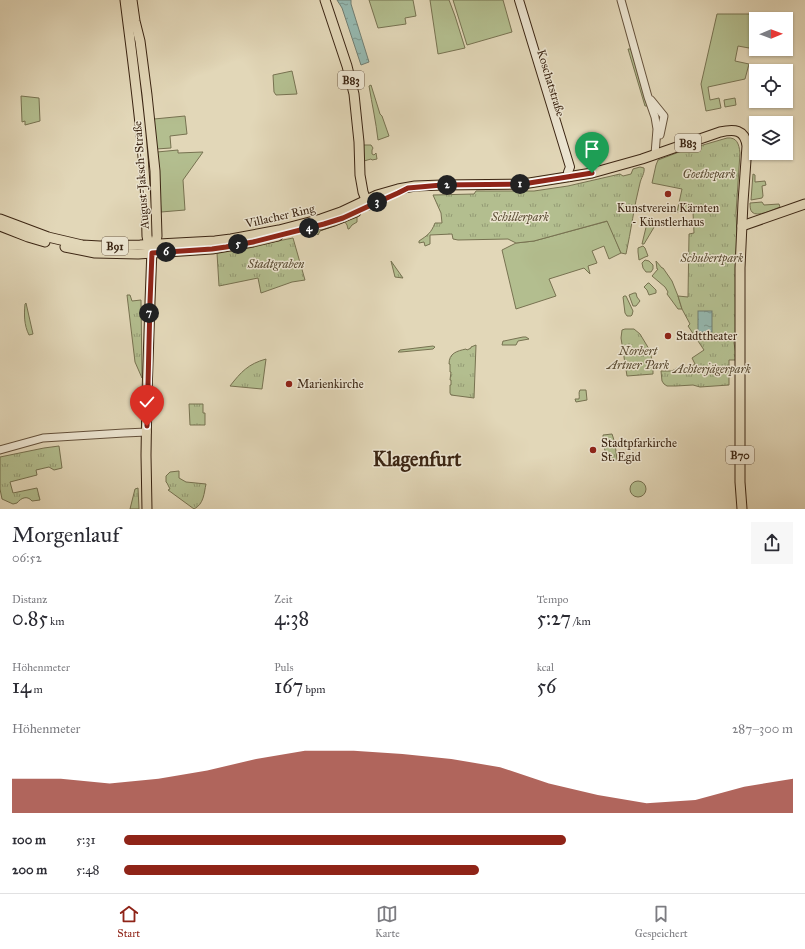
<!DOCTYPE html>
<html lang="de">
<head>
<meta charset="utf-8">
<style>
  body { margin:0; font-family:"IM FELL Great Primer",serif; background:#f7f7f7; color:#2b2b33; height:100vh; display:flex; flex-direction:column; font-size:15px; white-space:nowrap }
  * { box-sizing:border-box; margin:0 }
  p { font-size:13px; color:#7c7c81 }
  .icon { flex:none; width:22px; height:22px; fill:none; stroke:currentColor; stroke-width:2; stroke-linecap:round; stroke-linejoin:round }
  .map { position:relative; height:509px; overflow:hidden }
  .panel { display:flex; flex-direction:column; background:#fff; flex:1 }
  .panel>* { flex:none }
  .needle { width:26px; rotate:89deg }
  .fabs { position:absolute; left:749px; top:12px; display:grid; gap:8px }
  .fabs a { display:grid; place-items:center; width:44px; height:44px; border-radius:0px; background:#fff; box-shadow:0 1px 3px #0004; font-size:20px }
  .pin { position:absolute; display:grid; place-items:center; width:34px; height:34px; color:#fff; margin:-41px -17px; border-radius:50% 50% 50% 0; rotate:-45deg; box-shadow:0 0 4px #0007 }
  .pin .icon { rotate:45deg }
  .km { position:absolute; width:20px; height:20px; margin:-10px; border-radius:50%; background:#222; color:#fff; font-size:11px; line-height:20px; text-align:center }
  .round { display:grid; place-items:center; flex:none; width:42px; height:42px; border-radius:0px; background:#f7f7f7 }
  .overview { display:flex; align-items:center; justify-content:space-between; height:68px; padding:0 12px }
  h1 { font-size:22px; font-weight:600; line-height:30px }
  .stats { display:grid; grid-template-columns:repeat(3,1fr); gap:6px; height:68px; padding:4px 12px }
  .stats div { display:grid; align-content:center }
  .stats b { font-size:20px; font-weight:600 }
  .stats small { font-size:11px; font-weight:400 }
  .stats p { font-size:11px }
  .chart { height:112px; padding:8px 12px }
  .chart p { display:flex; justify-content:space-between }
  .chart svg { width:100%; height:72px; margin-top:4px; fill:#8f2418; opacity:.7 }
  ul { padding:0 12px; list-style:none; font-size:13px }
  li { display:grid; grid-template-columns:64px 48px 1fr; align-items:center; height:30px }
  li i { height:10px; border-radius:5px; background:#8f2418 }
  .dock { display:flex; justify-content:space-around; align-items:center; height:56px; border-top:1px solid #e1e1e2; background:#fff; font-size:11px; color:#7c7c81 }
  .dock a { display:grid; justify-items:center; gap:2px }
  .dock .on { color:#8f2418 }
  .map>svg:first-child { display:block }
  .green { fill:#b3be8f; stroke:#777251 }
  .park { fill:url(#park-tufts); stroke:#777251 }
  .water { fill:url(#water-ripples); stroke:#717e72 }
  .lines { fill:none; stroke-linecap:round; stroke-linejoin:round }
  .tertiary-casing { stroke:#65523c; stroke-width:9 }
  .secondary-casing { stroke:#3b2513; stroke-width:10 }
  .primary-casing { stroke:#3b2513; stroke-width:11 }
  .tertiary { stroke:#ece5d1; stroke-width:7 }
  .secondary { stroke:#ece5d1; stroke-width:8 }
  .primary { stroke:#e2d7b8; stroke-width:9 }
  .route-casing { stroke:#fff; stroke-width:8 }
  .route { stroke:#8f2418; stroke-width:5 }
  .poi-dot { fill:#8f2418; stroke:#ece5d1; stroke-width:1.5 }
  .labels { text-anchor:middle; stroke-width:3; stroke-linejoin:round; paint-order:stroke }
  .shield { fill:#ece5d1; stroke:#705f4c; stroke-width:1 }
  .shield-label { font-size:11px; font-weight:bold; fill:#3b2513 }
  .street-label { font-size:12px; fill:#3b2513; stroke:#ece5d1 }
  .park-label { font-size:12px; font-style:italic; fill:#594b32; stroke:#ece5d1 }
  .poi-label { font-size:12px; fill:#3b2513; stroke:#ece5d1; text-anchor:start }
  .town-label { font-size:20px; font-weight:bold; fill:#3b2513; stroke:#ece5d1 }
</style>
</head>
<body>
<div class="map">
<svg width="805" height="509" viewBox="0 0 805 509">
  <defs>
    <pattern id="park-tufts" width="24" height="20" patternUnits="userSpaceOnUse"><rect width="24" height="20" fill="#b3be8f"/><path d="M3 7l-1-3M5 7V3M7 7l1-3M15 17l-1-3M17 17v-4M19 17l1-3" fill="none" stroke="#939a74"/></pattern>
    <pattern id="water-ripples" width="26" height="14" patternUnits="userSpaceOnUse"><rect width="26" height="14" fill="#95b9b1"/><path d="M2 4q2-2 4 0t4 0M15 11q2-2 4 0t4 0" fill="none" stroke="#7b968f"/></pattern>
  </defs>
  <rect width="100%" height="100%" fill="#e2d7b8"/>
  <filter id="stains"><feTurbulence type="fractalNoise" baseFrequency=".005" numOctaves="4"/><feColorMatrix values="0 0 0 0 .2 0 0 0 0 .09 0 0 0 0 .02 0 0 0 .5 -.17"/></filter>
  <radialGradient id="worn" r=".72"><stop offset=".6" stop-color="#630" stop-opacity="0"/><stop offset="1" stop-color="#630" stop-opacity=".3"/></radialGradient>
  <g class="green">
    <path d="M 369,0 L 413,0 L 416,16 L 405,18 L 406,24 L 378,28 Z"/>
    <path d="M 430,0 L 449,0 L 455,16 L 465,48 L 438,54 Z"/>
    <path d="M 453,0 L 503,0 L 512,32 L 467,45 Z"/>
    <path d="M 717,14 L 753,14 L 753,29 L 756,30 L 756,49 L 774,49 L 771,52 L 738,46 L 735,61 L 749,64 L 745,79 L 708,87 L 710,100 L 719,98 L 721,108 L 706,111 L 701,84 Z"/>
    <path d="M 628,49 L 631,49 L 646,102 L 647,102 L 648,106 L 645,106 Z"/>
    <path d="M 292,71 L 297,94 L 276,95 L 274,92 L 273,75 Z"/>
    <path d="M 371,85 L 380,114 L 382,116 L 389,136 L 378,140 C 376,122 372,104 369,86 Z"/>
    <path d="M 21,96 L 39,98 L 40,121 L 25,125 L 25,121 L 22,122 Z"/>
    <path d="M 735,98 L 736,105 L 725,107 L 724,100 Z"/>
    <path d="M 185,116 L 187,134 L 170,136 L 171,148 L 156,149 L 154,119 Z"/>
    <path d="M 363,145 L 371,145 L 373,148 L 372,150 L 372,154 L 374,155 L 376,153 L 377,159 L 372,160 L 371,159 L 364,161 Z"/>
    <path d="M 178,150 L 178,153 L 203,152 L 183,180 L 185,210 L 161,212 L 157,152 Z"/>
    <path d="M 753,174 L 755,175 L 755,182 L 765,181 L 766,185 L 762,186 L 763,196 L 762,198 L 751,200 Z"/>
    <path d="M 762,202 L 764,205 L 779,204 L 780,207 C 774,209 757,218 752,212 C 750,210 750,206 750,203 Z"/>
    <path d="M 357,217 L 357,222 L 352,225 L 349,229 L 348,229 L 347,225 L 345,222 L 320,231 L 318,235 L 316,233 L 315,229 Z"/>
    <path d="M 648,219 L 656,224 L 644,244 L 642,244 Z"/>
    <path d="M 608,221 L 621,253 L 609,259 L 604,246 L 592,251 L 597,263 L 588,266 L 590,274 L 584,268 L 549,279 L 556,296 L 516,309 L 502,250 L 516,243 L 534,241 Z"/>
    <path d="M 643,246 L 645,248 L 648,256 L 645,257 L 639,260 L 638,252 L 638,248 Z"/>
    <path d="M 645,260 L 649,261 L 653,265 L 653,269 L 651,272 L 646,272 L 643,268 L 642,263 Z"/>
    <path d="M 656,261 L 662,268 L 663,268 L 672,281 L 678,296 L 682,309 L 678,309 L 667,294 L 668,292 L 665,287 L 652,276 L 658,269 L 657,269 Z"/>
    <path d="M 648,283 L 649,283 L 656,290 L 656,293 L 649,295 L 647,290 L 644,287 Z"/>
    <path d="M 634,293 L 636,293 L 637,297 L 640,301 L 636,306 L 633,306 L 629,295 Z"/>
    <path d="M 624,296 L 626,296 L 633,311 L 632,315 L 631,316 L 627,316 L 625,313 L 623,297 Z"/>
    <path d="M 26,303 L 33,334 L 29,335 C 24,325 24,315 25,304 Z"/>
    <path d="M 523,337 L 526,337 L 529,339 L 518,341 L 516,345 L 502,345 L 503,341 L 504,341 Z"/>
    <path d="M 433,346 L 435,347 L 433,349 L 401,352 L 398,352 L 400,350 Z"/>
    <path d="M 580,390 L 586,390 L 587,400 L 576,402 L 575,399 L 579,399 C 580,396 578,393 580,390 Z"/>
    <circle cx="638" cy="489" r="8"/>
  </g>
  <g class="park">
    <path d="M 727,138 C 737,137 739,144 740,153 L 736,213 L 737,234 L 736,328 L 734,343 L 735,349 L 736,354 L 736,360 L 729,360 L 729,385 L 700,387 L 693,385 L 676,386 L 667,386 L 664,384 L 662,381 L 661,371 L 672,371 L 682,365 L 686,370 L 695,364 L 692,358 L 704,350 L 688,326 L 690,324 L 682,309 L 678,296 L 688,297 L 689,234 L 694,233 L 693,212 L 677,212 L 682,189 L 652,183 L 656,165 L 658,160 L 679,152 Z"/>
    <path d="M 640,167 L 644,168 C 645,173 641,178 640,183 C 634,206 631,231 626,254 L 621,253 L 607,221 L 534,241 L 516,243 L 508,239 L 458,240 L 453,239 L 452,234 L 430,235 L 430,244 L 425,246 L 424,242 L 419,243 L 419,241 C 428,235 431,233 435,223 L 442,223 L 441,213 L 433,195 L 474,194 L 476,191 L 534,191 L 568,186 L 620,174 L 623,176 L 631,174 L 633,169 Z"/>
    <path d="M 293,238 L 305,280 L 292,282 L 261,293 L 258,278 L 219,286 L 217,253 Z"/>
    <path d="M 391,261 L 403,278 L 395,277 Z"/>
    <path d="M 127,295 L 130,295 L 132,301 L 141,300 L 142,378 L 135,362 Z"/>
    <path d="M 625,329 L 634,329 L 640,334 L 649,349 L 653,363 L 653,374 L 627,376 L 621,338 L 622,330 Z"/>
    <path d="M 476,345 L 474,398 L 451,395 L 450,393 L 450,385 L 451,385 L 451,380 L 450,380 L 451,372 L 450,372 L 450,364 L 449,364 C 449,353 457,351 466,349 L 467,350 L 471,348 L 471,347 Z"/>
    <path d="M 266,359 L 262,389 L 230,386 C 241,372 248,364 266,359 Z"/>
    <path d="M 189,404 L 203,404 L 203,413 L 205,413 L 205,425 L 190,425 Z"/>
    <path d="M 612,434 L 615,443 L 617,460 L 606,460 L 603,435 Z"/>
    <path d="M 59,446 L 62,468 L 54,470 L 49,467 L 36,470 L 37,475 L 10,482 L 13,493 L 37,488 L 40,500 L 32,501 C 27,495 21,498 17,503 L 13,504 L 2,499 L 0,489 L 0,457 L 44,448 Z"/>
    <path d="M 179,471 L 179,478 L 186,482 L 206,484 C 204,493 204,504 194,509 L 168,490 L 170,489 L 167,483 L 166,482 L 166,476 L 170,472 Z"/>
    <path d="M 138,488 L 139,509 L 130,509 L 135,489 Z"/>
  </g>
  <g class="water">
    <path d="M 337,0 L 351,0 L 351,4 L 369,62 L 361,65 L 342,8 Z"/>
    <rect x="698" y="311" width="14" height="21"/>
  </g>
  <g class="lines">
    <g class="tertiary-casing">
      <g id="tertiary">
        <path d="M 621,0 L 648,97 L 655,117 L 657,129 L 655,154"/>
        <path d="M 651,100 L 664,116 L 660,135"/>
        <path d="M 0,450 L 43,438 L 124,433 L 147,432"/>
      </g>
    </g>
    <g class="secondary-casing">
      <path id="secondary" d="M 519,0 L 570,167 L 568,172 L 570,177"/>
    </g>
    <g class="primary-casing">
      <g id="primary">
        <path d="M 125,0 C 135,80 146,156 147,236 L 148,241 L 152,245"/>
        <path d="M 132,0 L 135,21 L 140,41 L 147,95 L 155,171 L 157,236 L 156,241 L 152,245"/>
        <path d="M 325,0 L 347,66 L 354,94 L 359,142 L 360,175 L 363,192 L 368,205"/>
        <path d="M 0,219 L 48,237 L 82,245 L 100,246 L 140,245 L 215,241 L 231,239 L 279,230 L 321,219 L 341,212 L 377,195 L 398,189 L 415,186 L 442,185 L 523,184 L 592,173 L 642,159 L 720,132 C 734,129 745,129 747,146 L 743,202 L 740,268 L 740,482 L 742,509"/>
        <path d="M 321,225 L 334,221 L 356,212"/>
        <path d="M 0,226 L 28,237 L 45,242"/>
        <path d="M 742,226 L 805,204"/>
        <path d="M 65,247 L 95,253 L 138,254 L 212,249 L 253,242 L 278,236"/>
        <path d="M 147,509 L 146,455 L 147,394 L 150,302 L 152,249"/>
      </g>
    </g>
    <use href="#tertiary" class="tertiary"/>
    <use href="#secondary" class="secondary"/>
    <use href="#primary" class="primary"/>
  </g>
  <g class="lines">
    <g class="route-casing">
      <path id="route" d="M 147,426 L 150,302 L 152,253 L 212,249 L 226,247 L 253,242 L 324,224 L 343,218 L 369,206 L 398,193 L 408,188 L 442,185 L 523,184 L 592,173"/>
    </g>
    <use href="#route" class="route"/>
  </g>
  <g class="poi-dot">
    <circle cx="668" cy="194" r="4"/>
    <circle cx="668" cy="336" r="4"/>
    <circle cx="289" cy="384" r="4"/>
    <circle cx="593" cy="450" r="4"/>
  </g>
  <g class="labels">
    <g class="shield">
      <rect x="338" y="71" width="26" height="18" rx="3"/>
      <rect x="675" y="134" width="26" height="18" rx="3"/>
      <rect x="102" y="237" width="26" height="18" rx="3"/>
      <rect x="726" y="446" width="28" height="18" rx="3"/>
    </g>
    <g class="shield-label">
      <text x="351" y="84">B83</text>
      <text x="688" y="147">B83</text>
      <text x="115" y="250">B91</text>
      <text x="740" y="459">B70</text>
    </g>
    <g class="street-label">
      <text transform="translate(551 83) rotate(73)" y="4">Koschatstraße</text>
      <text transform="translate(141 175) rotate(-94)" y="4">August-Jaksch-Straße</text>
      <text transform="translate(280 216) rotate(-13)" y="4">Villacher Ring</text>
    </g>
    <g class="park-label">
      <text x="709" y="178">Goethepark</text>
      <text x="520" y="221">Schillerpark</text>
      <text x="712" y="262">Schubertpark</text>
      <text x="276" y="268">Stadtgraben</text>
      <text x="638" y="355">Norbert<tspan x="638" dy="14">Artner Park</tspan></text>
      <text x="712" y="373">Achterjägerpark</text>
    </g>
    <g class="poi-label">
      <text x="668" y="212" text-anchor="middle">Kunstverein Kärnten<tspan x="668" dy="14">- Künstlerhaus</tspan></text>
      <text x="676" y="340">Stadttheater</text>
      <text x="297" y="388">Marienkirche</text>
      <text x="601" y="447">Stadtpfarkirche<tspan x="601" dy="14">St. Egid</tspan></text>
    </g>
    <g class="town-label">
      <text x="417" y="466">Klagenfurt</text>
    </g>
  </g>
  <rect width="100%" height="100%" filter="url(#stains)"/>
  <rect width="100%" height="100%" fill="url(#worn)"/>
</svg>
<div class="fabs">
<a><svg class="needle" viewBox="-14 -14 28 28"><path d="M0-13l5 13h-10z" fill="#e53935"/><path d="M0 13l5-13h-10z" fill="#7c7c81"/></svg></a>
<a><svg class="icon" aria-label="locate" viewBox="0 0 24 24"><circle cx="12" cy="12" r="6"/><path d="M12 2v4M12 18v4M2 12h4M18 12h4"/></svg></a>
<a><svg class="icon" aria-label="layers" viewBox="0 0 24 24"><path d="M12 4l9 5-9 5-9-5zM3 14l9 5 9-5"/></svg></a>
</div>
<div class="pin" style="left:592px;top:173px;background:#1e9e55"><svg class="icon" aria-label="arrive" viewBox="0 0 24 24"><path d="M6 21V4h12l-3 4 3 4H6"/></svg></div>
<div class="pin" style="left:147px;top:426px;background:#d93025"><svg class="icon" aria-label="check" viewBox="0 0 24 24"><path d="M5 12l5 5 9-10"/></svg></div>
<b class="km" style="left:520px;top:184px">1</b>
<b class="km" style="left:447px;top:185px">2</b>
<b class="km" style="left:377px;top:202px">3</b>
<b class="km" style="left:309px;top:228px">4</b>
<b class="km" style="left:238px;top:244px">5</b>
<b class="km" style="left:166px;top:252px">6</b>
<b class="km" style="left:149px;top:313px">7</b>
</div>
<section class="panel">
<div class="overview"><div><h1>Morgenlauf</h1><p>06:52</p></div><a class="round"><svg class="icon" aria-label="share" viewBox="0 0 24 24"><path d="M12 15V3M7 8l5-5 5 5M5 13v7h14v-7"/></svg></a></div>
<div class="stats">
<div><p>Distanz</p><b>0.85<small> km</small></b></div>
<div><p>Zeit</p><b>4:38</b></div>
<div><p>Tempo</p><b>5:27<small> /km</small></b></div>
</div>
<div class="stats">
<div><p>Höhenmeter</p><b>14<small> m</small></b></div>
<div><p>Puls</p><b>167<small> bpm</small></b></div>
<div><p>kcal</p><b>56</b></div>
</div>
<div class="chart"><p><span>Höhenmeter</span>287–300 m</p>
<svg viewBox="0 0 160 44" preserveAspectRatio="none"><path d="M0 44V23L10 23L20 26L30 23L40 18L50 11L60 6L70 6L80 8L90 11L100 16L110 26L120 33L130 38L140 36L150 28L160 23V44z"/></svg>
</div>
<ul>
<li><b>100 m</b>5:31<i style="width:66%"></i></li>
<li><b>200 m</b>5:48<i style="width:53%"></i></li>
</ul>
</section>
<nav class="dock">
<a class="on"><svg class="icon" aria-label="home" viewBox="0 0 24 24"><path d="M3 11l9-7 9 7M6 9v11h12V9"/></svg>Start</a>
<a><svg class="icon" aria-label="map" viewBox="0 0 24 24"><path d="M3 6l6-2 6 2 6-2v14l-6 2-6-2-6 2zM9 4v14M15 6v14"/></svg>Karte</a>
<a><svg class="icon" aria-label="saved" viewBox="0 0 24 24"><path d="M7 4h10v16l-5-4-5 4z"/></svg>Gespeichert</a>
</nav>
</body>
</html>
